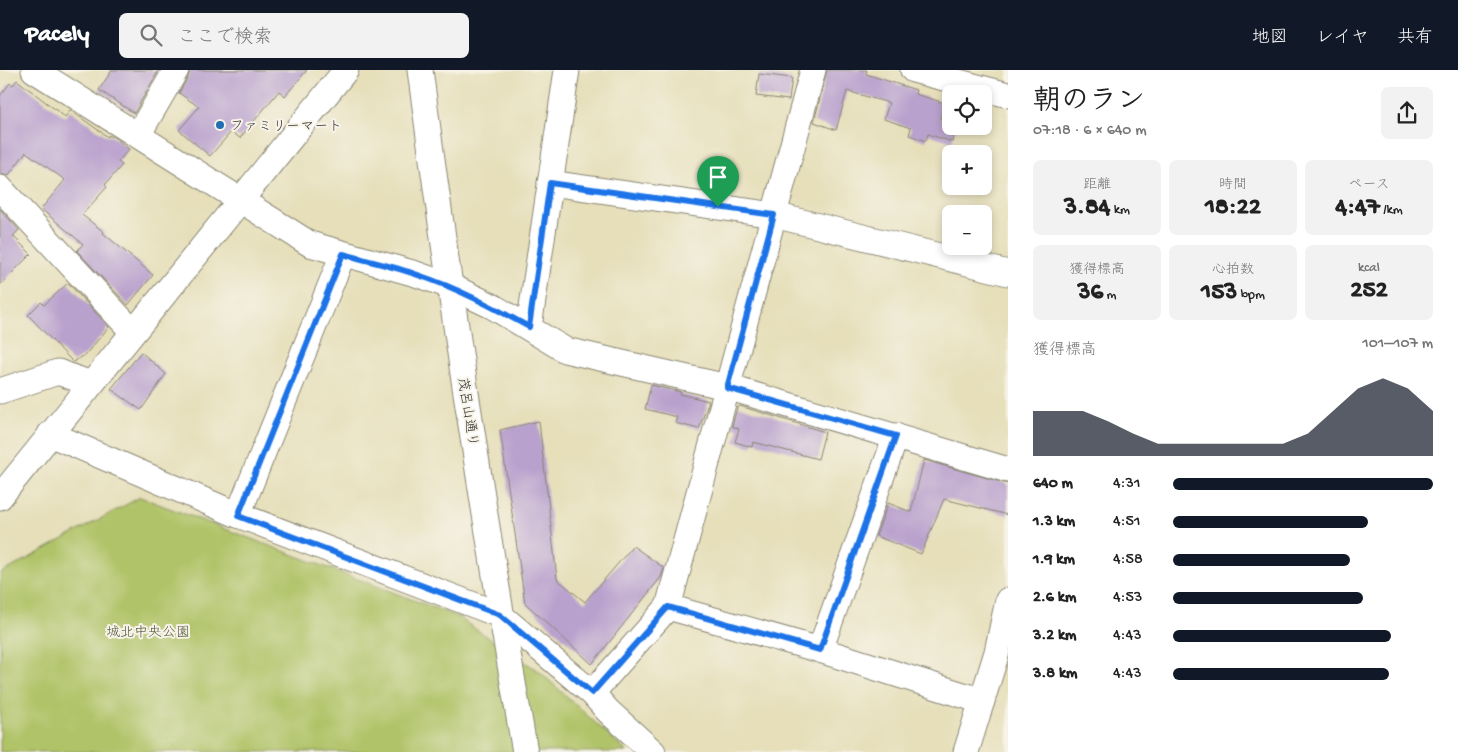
<!DOCTYPE html>
<html lang="ja">
<head>
<meta charset="utf-8">
<style>
  body { margin:0; font-family:"Gochi Hand","Klee One",sans-serif; background:#f2f2f2; color:#222; height:100vh; display:flex; flex-direction:column; font-size:19px; white-space:nowrap }
  * { box-sizing:border-box; margin:0 }
  p { font-size:16px; color:#767676 }
  .icon { flex:none; width:28px; height:28px; fill:none; stroke:currentColor; stroke-width:2; stroke-linecap:round; stroke-linejoin:round }
  .map { position:relative; flex:1; overflow:hidden }
  .side { display:flex; flex-direction:column; background:#fff; width:450px }
  .side>* { flex:none }
  .buttons { position:absolute; left:942px; top:15px; display:grid; gap:10px }
  .buttons a { display:grid; place-items:center; width:50px; height:50px; border-radius:8px; background:#fff; box-shadow:0 2px 8px #0003; font-size:25px }
  .pin { position:absolute; display:grid; place-items:center; width:42px; height:42px; color:#fff; margin:-51px -21px; border-radius:50% 50% 50% 0; rotate:-45deg; box-shadow:0 0 5px #0007 }
  .pin .icon { rotate:45deg }
  .round { display:grid; place-items:center; flex:none; width:52px; height:52px; border-radius:8px; background:#f2f2f2 }
  .headline { display:flex; align-items:center; justify-content:space-between; height:85px; padding:0 25px }
  h1 { font-size:28px; font-weight:800; line-height:38px }
  .stats { display:grid; grid-template-columns:repeat(3,1fr); gap:8px; height:85px; padding:5px 25px }
  .stats div { display:grid; align-content:center; border-radius:8px; background:#f2f2f2; text-align:center }
  .stats b { font-size:25px; font-weight:800 }
  .stats small { font-size:14px; font-weight:400 }
  .stats p { font-size:14px }
  .chart { height:140px; padding:10px 25px }
  .chart p { display:flex; justify-content:space-between }
  .chart svg { width:100%; height:90px; margin-top:5px; fill:#111827; opacity:.7 }
  ul { padding:0 25px; list-style:none; font-size:16px }
  li { display:grid; grid-template-columns:80px 60px 1fr; align-items:center; height:38px }
  li i { height:12px; border-radius:6px; background:#111827 }
  header { display:flex; align-items:center; gap:30px; box-sizing:border-box; height:70px; padding:0 25px; background:#111827; color:#fff }
  header strong { font-size:24px }
  nav { display:flex; gap:28px; margin-inline-start:auto; font-size:18px }
  .search { width:350px; height:45px; background:#f2f2f2; display:flex; align-items:center; gap:12px; box-sizing:border-box; padding:0 18px; border-radius:8px; color:#767676; font-size:19px }
  main { display:flex; flex:1; min-height:0 }
  .map>svg:first-child { display:block }
  .green { fill:#b0c367; stroke:#6e7749 }
  .building { fill:#b9a1cd }
  .lines { fill:none; stroke-linecap:round; stroke-linejoin:round }
  .minor-casing { stroke:#888572; stroke-width:27 }
  .minor { stroke:#fff; stroke-width:25 }
  .route-casing { stroke:#fff; stroke-width:10 }
  .route { stroke:#1a73e8; stroke-width:6 }
  .poi-dot { fill:#1f6fb2; stroke:#f7f3e8; stroke-width:2 }
  .labels { text-anchor:middle; stroke-width:4; stroke-linejoin:round; paint-order:stroke }
  .poi-label { font-size:14px; fill:#2b2b2b; stroke:#f7f3e8; text-anchor:start }
  .street-label { font-size:14px; fill:#2b2b2b; stroke:#f7f3e8 }
  .park-label { font-size:14px; fill:#53593d; stroke:#f7f3e8 }
</style>
</head>
<body>
<header>
<strong>Pacely</strong>
<div class="search"><svg class="icon" aria-label="search" viewBox="0 0 24 24"><circle cx="10" cy="10" r="6"/><path d="M15 15l6 6"/></svg>ここで検索</div>
<nav><a>地図</a><a>レイヤ</a><a>共有</a></nav>
</header>
<main>
<div class="map">
<svg width="1008" height="682" viewBox="0 0 1008 682">
  <rect width="100%" height="100%" fill="#f7f3e8"/>
  <filter id="ink" filterUnits="userSpaceOnUse"><feTurbulence type="fractalNoise" baseFrequency=".02" numOctaves="2"/><feDisplacementMap in="SourceGraphic" scale="10" xChannelSelector="R" yChannelSelector="G"/><feConvolveMatrix kernelMatrix="1 2 1 2 8 2 1 2 1" color-interpolation-filters="sRGB"/></filter>
  <filter id="wash" filterUnits="userSpaceOnUse"><feTurbulence type="fractalNoise" baseFrequency=".0096" numOctaves="4" result="noise"/><feDisplacementMap in="SourceGraphic" scale="20" xChannelSelector="R" yChannelSelector="G"/><feGaussianBlur stdDeviation="1.12" result="paint"/><feColorMatrix in="noise" values="0 0 0 0 0 0 0 0 0 0 0 0 0 0 0 0 0 1.4 0 .05"/><feComposite in="paint" operator="in"/></filter>
  <g filter="url(#wash)">
    <rect width="100%" height="100%" fill="#e6dfba"/>
    <path class="green" d="M 140,427 L 456,546 L 540,602 L 627,682 L 0,682 L 0,504 Z"/>
    <g id="blocks">
      <g class="building">
        <path d="M 112,0 L 159,0 L 134,43 L 99,20 Z"/>
        <path d="M 190,0 L 307,0 L 285,26 L 279,21 L 240,68 L 231,62 L 210,86 L 179,60 L 199,37 L 179,23 L 188,7 Z"/>
        <path d="M 827,0 L 867,0 L 866,4 L 916,20 L 915,24 L 945,33 L 940,49 L 951,53 L 951,56 L 956,56 L 952,72 L 928,64 L 926,71 L 909,65 L 911,58 L 884,49 L 889,33 L 847,21 L 836,60 L 814,52 Z"/>
        <path d="M 759,4 L 792,8 L 789,30 L 756,26 Z"/>
        <path d="M 17,10 L 65,47 L 70,40 L 108,67 L 109,65 L 117,69 L 129,79 L 118,92 L 122,95 L 105,115 L 107,117 L 82,145 L 104,162 L 103,163 L 153,205 L 128,235 L 77,181 L 83,174 L 41,139 L 65,110 L 26,82 L 8,106 L 0,104 L 0,26 L 10,13 L 13,15 Z"/>
        <path d="M 0,139 L 19,160 L 13,166 L 31,184 L 0,215 Z"/>
        <path d="M 68,213 L 109,257 L 85,285 L 73,292 L 28,245 L 41,232 L 44,235 Z"/>
        <path d="M 141,282 L 166,304 L 141,340 L 111,319 Z"/>
        <path d="M 651,315 L 681,322 L 680,324 L 709,331 L 699,359 L 675,353 L 677,347 L 645,339 Z"/>
        <path d="M 740,336 L 825,362 L 818,389 L 753,372 L 752,377 L 735,372 L 739,359 L 732,356 L 737,338 Z"/>
        <path d="M 539,351 L 557,509 L 585,532 L 633,476 L 664,498 L 661,507 L 592,594 L 525,533 L 500,360 Z"/>
        <path d="M 924,390 L 1008,414 L 1008,445 L 944,429 L 921,484 L 876,466 L 888,433 L 911,442 Z"/>
      </g>
    </g>
  </g>
  <g filter="url(#ink)">
    <use href="#blocks" fill-opacity="0" stroke="#888572" stroke-width="1"/>
    <g class="lines">
      <g class="minor-casing">
        <g id="minor">
          <path d="M 34,0 L 310,174 L 416,204 L 450,216 L 492,236 L 565,280 L 727,317 L 1008,400"/>
          <path d="M 420,0 C 450,228 485,455 525,682"/>
          <path d="M 913,0 L 1008,25"/>
          <path d="M 138,65 L 176,0"/>
          <path d="M 550,113 L 774,145 L 1008,203"/>
          <path d="M 0,118 L 133,262"/>
          <path d="M 529,257 L 567,0"/>
          <path d="M 0,321 L 58,302 L 91,314"/>
          <path d="M 50,364 L 238,445 L 500,545 L 592,623 L 608,641 L 653,682"/>
          <path d="M 0,427 L 346,0"/>
          <path d="M 238,445 L 343,184"/>
          <path d="M 668,537 L 820,580 L 896,366"/>
          <path d="M 820,580 L 982,631"/>
          <path d="M 592,623 L 668,537 L 813,0"/>
          <path d="M 966,682 L 997,582 L 1008,530"/>
        </g>
      </g>
      <use href="#minor" class="minor"/>
    </g>
  </g>
  <g class="lines" filter="url(#ink)">
    <g class="route-casing">
      <path id="route" d="M 550,113 L 774,145 L 727,318 L 896,366 L 820,580 L 668,537 L 592,623 L 500,545 L 238,446 L 343,184 C 368,191 393,196 418,205 C 457,218 493,237 529,257 Z"/>
    </g>
    <use href="#route" class="route"/>
  </g>
  <circle class="poi-dot" cx="220" cy="55" r="5"/>
  <g class="labels">
    <g class="poi-label">
      <text x="230" y="60">ファミリーマート</text>
    </g>
    <g class="street-label">
      <text transform="translate(469 342) rotate(81)" y="5">茂呂山通り</text>
    </g>
    <g class="park-label">
      <text x="148" y="566">城北中央公園</text>
    </g>
  </g>
</svg>
<div class="buttons">
<a><svg class="icon" aria-label="locate" viewBox="0 0 24 24"><circle cx="12" cy="12" r="6"/><path d="M12 2v4M12 18v4M2 12h4M18 12h4"/></svg></a>
<a>+</a>
<a>−</a>
</div>
<div class="pin" style="left:718px;top:137px;background:#1e9e55"><svg class="icon" aria-label="arrive" viewBox="0 0 24 24"><path d="M6 21V4h12l-3 4 3 4H6"/></svg></div>
</div>
<section class="side">
<div class="headline"><div><h1>朝のラン</h1><p>07:18 · 6 × 640 m</p></div><a class="round"><svg class="icon" aria-label="share" viewBox="0 0 24 24"><path d="M12 15V3M7 8l5-5 5 5M5 13v7h14v-7"/></svg></a></div>
<div class="stats">
<div><p>距離</p><b>3.84<small> km</small></b></div>
<div><p>時間</p><b>18:22</b></div>
<div><p>ペース</p><b>4:47<small> /km</small></b></div>
</div>
<div class="stats">
<div><p>獲得標高</p><b>36<small> m</small></b></div>
<div><p>心拍数</p><b>153<small> bpm</small></b></div>
<div><p>kcal</p><b>252</b></div>
</div>
<div class="chart"><p><span>獲得標高</span>101–107 m</p>
<svg viewBox="0 0 160 44" preserveAspectRatio="none"><path d="M0 44V22L10 22L20 22L30 27L40 33L50 38L60 38L70 38L80 38L90 38L100 38L110 33L120 22L130 11L140 6L150 11L160 22V44z"/></svg>
</div>
<ul>
<li><b>640 m</b>4:31<i style="width:100%"></i></li>
<li><b>1.3 km</b>4:51<i style="width:75%"></i></li>
<li><b>1.9 km</b>4:58<i style="width:68%"></i></li>
<li><b>2.6 km</b>4:53<i style="width:73%"></i></li>
<li><b>3.2 km</b>4:43<i style="width:84%"></i></li>
<li><b>3.8 km</b>4:43<i style="width:83%"></i></li>
</ul>
</section>
</main>
</body>
</html>
